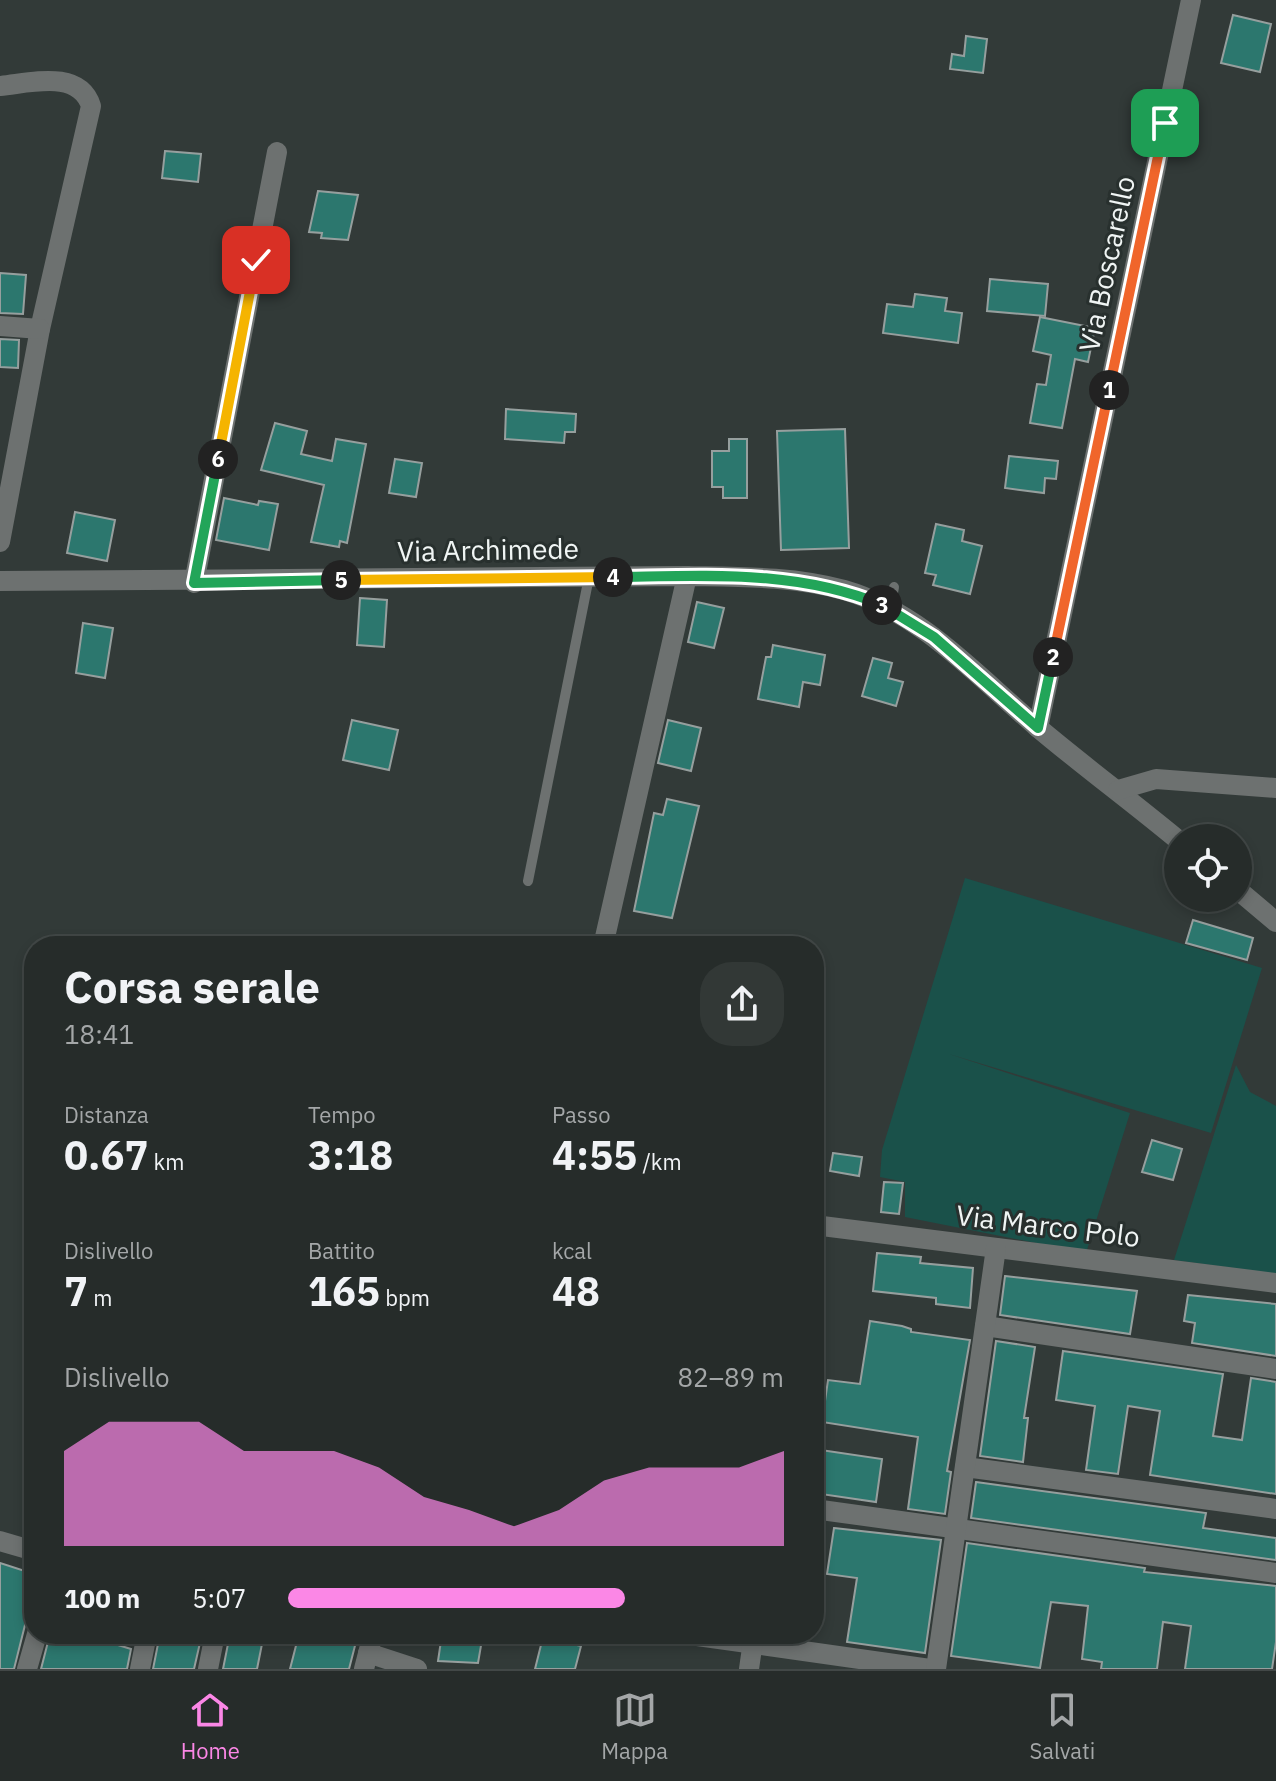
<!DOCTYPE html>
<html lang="it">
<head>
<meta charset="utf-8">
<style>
  body { margin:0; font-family:"IBM Plex Sans",sans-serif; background:#323836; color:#f1f3f6; height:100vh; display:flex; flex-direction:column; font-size:30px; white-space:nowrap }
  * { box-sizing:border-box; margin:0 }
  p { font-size:26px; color:#a4a7a8 }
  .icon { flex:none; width:44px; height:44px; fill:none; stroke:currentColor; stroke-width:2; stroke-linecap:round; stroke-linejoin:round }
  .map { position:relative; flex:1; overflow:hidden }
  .panel { position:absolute; left:24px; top:936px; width:800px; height:708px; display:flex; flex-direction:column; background:#262c2a; border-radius:32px; box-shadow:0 4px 12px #0003,0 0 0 2px #424847 }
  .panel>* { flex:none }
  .controls { position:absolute; left:1164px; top:824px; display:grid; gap:16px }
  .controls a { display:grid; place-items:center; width:88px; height:88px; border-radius:50%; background:#262c2a; box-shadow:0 4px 12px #0003,0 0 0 2px #424847; font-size:40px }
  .pin { position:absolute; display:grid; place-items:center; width:68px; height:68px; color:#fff; margin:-34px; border-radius:16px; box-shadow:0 4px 12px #0006 }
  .km { position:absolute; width:40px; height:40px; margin:-20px; border-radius:50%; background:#222; color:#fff; font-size:22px; line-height:40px; text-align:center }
  .round { display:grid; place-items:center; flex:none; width:84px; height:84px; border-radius:32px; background:#323836 }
  .head { display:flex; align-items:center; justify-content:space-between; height:136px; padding:0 40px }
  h1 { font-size:44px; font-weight:700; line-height:60px }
  .figures { display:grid; grid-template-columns:repeat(3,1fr); gap:12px; height:136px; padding:8px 40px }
  .figures div { display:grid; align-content:center }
  .figures b { font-size:40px; font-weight:700 }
  .figures small { font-size:22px; font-weight:400 }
  .figures p { font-size:22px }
  .chart { height:224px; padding:16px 40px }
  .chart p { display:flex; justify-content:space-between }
  .chart svg { width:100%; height:144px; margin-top:8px; fill:#fb87e6; opacity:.7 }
  ul { padding:0 40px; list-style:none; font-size:26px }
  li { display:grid; grid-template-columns:128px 96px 1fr; align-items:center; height:60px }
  li i { height:20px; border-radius:10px; background:#fb87e6 }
  .tabs { display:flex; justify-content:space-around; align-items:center; height:112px; border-top:2px solid #424847; background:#262c2a; font-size:22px; color:#a4a7a8 }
  .tabs a { display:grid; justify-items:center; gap:4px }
  .tabs .selected { color:#fb87e6 }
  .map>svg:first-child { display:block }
  .green { fill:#1a514a }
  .building { fill:#2c776e; stroke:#969f9e; stroke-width:2 }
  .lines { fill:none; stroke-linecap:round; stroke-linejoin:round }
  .lane { stroke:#6d7170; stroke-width:10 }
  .street { stroke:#6d7170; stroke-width:20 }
  .split-1-casing { stroke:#fff; stroke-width:16 }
  .split-2-casing { stroke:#fff; stroke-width:16 }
  .split-3-casing { stroke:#fff; stroke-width:16 }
  .split-4-casing { stroke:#fff; stroke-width:16 }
  .split-5-casing { stroke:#fff; stroke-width:16 }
  .split-6-casing { stroke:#fff; stroke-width:16 }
  .split-7-casing { stroke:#fff; stroke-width:16 }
  .split-1 { stroke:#f0652b; stroke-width:10 }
  .split-2 { stroke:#f0652b; stroke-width:10 }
  .split-3 { stroke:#22a559; stroke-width:10 }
  .split-4 { stroke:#22a559; stroke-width:10 }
  .split-5 { stroke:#f5b400; stroke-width:10 }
  .split-6 { stroke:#22a559; stroke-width:10 }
  .split-7 { stroke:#f5b400; stroke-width:10 }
  .labels { text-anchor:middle; stroke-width:6; stroke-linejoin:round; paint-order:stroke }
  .street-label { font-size:28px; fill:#f0f5f4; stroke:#28302e }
</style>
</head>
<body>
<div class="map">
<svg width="1276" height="1669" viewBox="0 0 1276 1669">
  <rect width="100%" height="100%" fill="#323a38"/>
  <g class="green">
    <path d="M 965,878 L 1262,968 L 1211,1133 L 949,1054 L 1130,1113 L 1086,1253 L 905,1217 L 905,1182 L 880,1177 L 882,1150 Z"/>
    <path d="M 1236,1065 L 1250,1092 L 1276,1106 L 1276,1274 L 1174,1260 Z"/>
  </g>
  <g class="building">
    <path d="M 1233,15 L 1271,24 L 1260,72 L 1221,63 Z"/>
    <path d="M 966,36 L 987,39 L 983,73 L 950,69 L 952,54 L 964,56 Z"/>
    <path d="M 165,151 L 201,154 L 198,182 L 162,178 Z"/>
    <path d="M 318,191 L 358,195 L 348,240 L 321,238 L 322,233 L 309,232 Z"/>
    <path d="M 0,273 L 26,275 L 23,314 L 0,313 Z"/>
    <path d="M 990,279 L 1048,284 L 1045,316 L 987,311 Z"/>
    <path d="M 915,294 L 947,298 L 945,311 L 962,313 L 958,343 L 883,333 L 887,304 L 913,307 Z"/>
    <path d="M 1040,317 L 1095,328 L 1088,362 L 1075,359 L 1062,428 L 1030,423 L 1037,384 L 1046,385 L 1051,355 L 1033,351 Z"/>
    <path d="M 0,339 L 19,340 L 18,368 L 0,367 Z"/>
    <path d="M 506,409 L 576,414 L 575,432 L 565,432 L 564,443 L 505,439 Z"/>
    <path d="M 275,423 L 307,431 L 301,454 L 332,461 L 336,439 L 366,444 L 347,543 L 340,541 L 339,547 L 311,542 L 324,485 L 261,470 Z"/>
    <path d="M 845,429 L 849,548 L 781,550 L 777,431 Z"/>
    <path d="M 729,439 L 747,439 L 747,498 L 723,498 L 723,487 L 712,487 L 712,451 L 729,451 Z"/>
    <path d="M 1009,456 L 1058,461 L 1056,479 L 1045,478 L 1044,493 L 1005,488 Z"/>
    <path d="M 395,459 L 422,463 L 416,497 L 389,493 Z"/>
    <path d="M 224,498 L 258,505 L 259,501 L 278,504 L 269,550 L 216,540 Z"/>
    <path d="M 75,512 L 115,520 L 107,561 L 67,553 Z"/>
    <path d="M 936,524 L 964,530 L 962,541 L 982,546 L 970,594 L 933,585 L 936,575 L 925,573 Z"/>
    <path d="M 360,598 L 387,600 L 384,647 L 357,645 Z"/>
    <path d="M 697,602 L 724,608 L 714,648 L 688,642 Z"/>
    <path d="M 83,623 L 113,628 L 105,678 L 76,673 Z"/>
    <path d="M 773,645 L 825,655 L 820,685 L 803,682 L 799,707 L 758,699 L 766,657 L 771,657 Z"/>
    <path d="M 873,658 L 892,663 L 888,678 L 903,682 L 896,706 L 862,696 Z"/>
    <path d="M 352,720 L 398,730 L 389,770 L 343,760 Z"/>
    <path d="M 668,720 L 701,728 L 691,771 L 658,763 Z"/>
    <path d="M 667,799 L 699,806 L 672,918 L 634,911 L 654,813 L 663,815 Z"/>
    <path d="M 1193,920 L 1253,938 L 1247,960 L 1186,943 Z"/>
    <path d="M 1152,1140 L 1182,1149 L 1173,1180 L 1142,1172 Z"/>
    <path d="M 833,1153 L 862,1157 L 859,1176 L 830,1171 Z"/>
    <path d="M 884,1182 L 903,1183 L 899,1214 L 881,1212 Z"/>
    <path d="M 877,1253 L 921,1257 L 920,1263 L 973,1268 L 970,1308 L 936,1304 L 936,1298 L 873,1291 Z"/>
    <path d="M 1005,1276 L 1137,1291 L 1130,1334 L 1000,1315 Z"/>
    <path d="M 1188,1295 L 1276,1304 L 1276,1356 L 1192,1343 L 1195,1323 L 1184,1321 Z"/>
    <path d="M 870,1321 L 902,1326 L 911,1329 L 911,1332 L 970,1340 L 947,1471 L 951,1472 L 945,1514 L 908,1509 L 918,1437 L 822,1422 L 828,1380 L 860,1384 Z"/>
    <path d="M 996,1341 L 1035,1347 L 1024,1418 L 1028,1418 L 1023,1462 L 980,1456 Z"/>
    <path d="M 1063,1351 L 1223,1374 L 1213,1436 L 1242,1440 L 1251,1378 L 1276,1382 L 1276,1494 L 1150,1475 L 1160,1411 L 1128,1406 L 1118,1474 L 1086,1470 L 1095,1406 L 1056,1400 Z"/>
    <path d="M 814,1449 L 882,1459 L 876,1502 L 814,1493 Z"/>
    <path d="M 976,1482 L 1206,1513 L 1203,1528 L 1276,1538 L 1276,1560 L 971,1518 Z"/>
    <path d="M 834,1528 L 941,1540 L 925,1653 L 847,1642 L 857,1578 L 827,1574 Z"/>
    <path d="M 967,1543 L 1145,1568 L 1144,1572 L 1276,1586 L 1276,1642 L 1272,1669 L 1185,1669 L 1191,1626 L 1163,1622 L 1157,1669 L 1101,1669 L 1102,1662 L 1082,1659 L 1088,1606 L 1051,1602 L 1040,1668 L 951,1656 Z"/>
    <path d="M 0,1563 L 34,1574 L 34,1589 L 14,1669 L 0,1669 Z"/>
    <path d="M 50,1634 L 82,1634 L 131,1649 L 127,1669 L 41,1669 Z"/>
    <path d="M 160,1634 L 202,1634 L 194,1669 L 153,1669 Z"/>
    <path d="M 230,1634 L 264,1634 L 257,1669 L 223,1669 Z"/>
    <path d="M 299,1634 L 358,1634 L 349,1669 L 290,1669 Z"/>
    <path d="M 442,1634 L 483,1634 L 478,1663 L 438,1661 Z"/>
    <path d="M 543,1637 L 581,1646 L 575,1669 L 535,1669 Z"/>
  </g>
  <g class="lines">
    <g class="lane">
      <path d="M 890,609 L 894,587"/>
      <path d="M 528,881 L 589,577"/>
    </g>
    <g class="street">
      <path d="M 0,86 C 31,83 79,69 91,106 L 40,329 L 0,542"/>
      <path d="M 0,326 L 40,329"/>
      <path d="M 0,581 L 687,576 C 740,577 793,576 844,590 C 921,612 977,676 1036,726 C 1082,765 1131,801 1178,840"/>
      <path d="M 194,583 L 277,152"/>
      <path d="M 1038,728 L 1191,0"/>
      <path d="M 1118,790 L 1156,779 L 1276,788"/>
      <path d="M 1238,890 L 1276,922"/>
      <path d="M 603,946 L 687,576"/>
      <path d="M 814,1225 L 1276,1283"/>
      <path d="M 985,1326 L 1276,1369"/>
      <path d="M 965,1467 L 1276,1509"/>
      <path d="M 814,1509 L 1276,1573"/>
      <path d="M 0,1541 L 34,1551"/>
      <path d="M 683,1634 L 930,1669"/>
      <path d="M 368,1653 L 417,1669"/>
      <path d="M 27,1669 L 37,1634"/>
      <path d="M 140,1669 L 147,1634"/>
      <path d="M 208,1669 L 215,1634"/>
      <path d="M 364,1669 L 373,1634"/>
      <path d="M 749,1669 L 754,1634"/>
      <path d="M 936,1669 L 996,1248"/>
    </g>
  </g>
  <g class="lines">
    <g class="split-1-casing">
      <path id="split-1" d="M 1109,390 L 1165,123"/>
    </g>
    <g class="split-2-casing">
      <path id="split-2" d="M 1053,657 L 1109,390"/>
    </g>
    <g class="split-3-casing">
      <path id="split-3" d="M 882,605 L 934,637 L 1038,728 L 1053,657"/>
    </g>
    <g class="split-4-casing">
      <path id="split-4" d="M 613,577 C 704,576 796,569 882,605"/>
    </g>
    <g class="split-5-casing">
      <path id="split-5" d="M 341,580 L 613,577"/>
    </g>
    <g class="split-6-casing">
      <path id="split-6" d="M 218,459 L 194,583 L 341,580"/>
    </g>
    <g class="split-7-casing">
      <path id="split-7" d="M 218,459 L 256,260"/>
    </g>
    <use href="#split-1" class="split-1"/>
    <use href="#split-2" class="split-2"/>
    <use href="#split-3" class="split-3"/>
    <use href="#split-4" class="split-4"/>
    <use href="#split-5" class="split-5"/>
    <use href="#split-6" class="split-6"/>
    <use href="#split-7" class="split-7"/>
  </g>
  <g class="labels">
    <g class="street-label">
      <text transform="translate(1107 264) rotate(-78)" y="10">Via Boscarello</text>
      <text transform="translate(488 550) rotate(-1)" y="10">Via Archimede</text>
      <text transform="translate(1048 1226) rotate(7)" y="10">Via Marco Polo</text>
    </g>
  </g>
</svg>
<div class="controls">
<a><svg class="icon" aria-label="locate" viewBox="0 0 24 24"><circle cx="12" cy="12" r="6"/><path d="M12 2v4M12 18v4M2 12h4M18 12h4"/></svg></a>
</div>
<div class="pin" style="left:1165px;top:123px;background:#1e9e55"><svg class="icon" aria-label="arrive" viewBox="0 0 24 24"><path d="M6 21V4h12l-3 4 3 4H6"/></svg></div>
<div class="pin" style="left:256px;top:260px;background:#d93025"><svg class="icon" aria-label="check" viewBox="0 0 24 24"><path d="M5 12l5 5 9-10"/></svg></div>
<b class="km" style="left:1109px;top:390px">1</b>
<b class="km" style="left:1053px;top:657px">2</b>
<b class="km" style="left:882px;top:605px">3</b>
<b class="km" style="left:613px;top:577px">4</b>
<b class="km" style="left:341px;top:580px">5</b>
<b class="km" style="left:218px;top:459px">6</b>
<section class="panel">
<div class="head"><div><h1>Corsa serale</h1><p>18:41</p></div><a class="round"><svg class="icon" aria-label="share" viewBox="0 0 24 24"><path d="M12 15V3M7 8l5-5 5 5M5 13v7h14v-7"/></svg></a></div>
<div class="figures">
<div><p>Distanza</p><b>0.67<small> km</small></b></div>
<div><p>Tempo</p><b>3:18</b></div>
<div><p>Passo</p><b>4:55<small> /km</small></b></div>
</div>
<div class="figures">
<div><p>Dislivello</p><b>7<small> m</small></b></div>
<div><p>Battito</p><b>165<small> bpm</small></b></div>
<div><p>kcal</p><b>48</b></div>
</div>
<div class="chart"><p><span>Dislivello</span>82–89 m</p>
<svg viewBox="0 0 160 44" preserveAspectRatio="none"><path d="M0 44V15L10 6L20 6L30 6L40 15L50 15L60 15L70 20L80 29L90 33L100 38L110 33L120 24L130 20L140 20L150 20L160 15V44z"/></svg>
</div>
<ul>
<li><b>100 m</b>5:07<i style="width:68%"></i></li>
</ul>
</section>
</div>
<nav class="tabs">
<a class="selected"><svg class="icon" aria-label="home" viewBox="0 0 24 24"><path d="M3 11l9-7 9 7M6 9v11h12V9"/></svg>Home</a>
<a><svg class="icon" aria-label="map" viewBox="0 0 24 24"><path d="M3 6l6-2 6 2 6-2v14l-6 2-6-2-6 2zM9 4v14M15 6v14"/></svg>Mappa</a>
<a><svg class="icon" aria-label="saved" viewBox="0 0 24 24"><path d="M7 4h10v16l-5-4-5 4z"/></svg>Salvati</a>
</nav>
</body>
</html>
